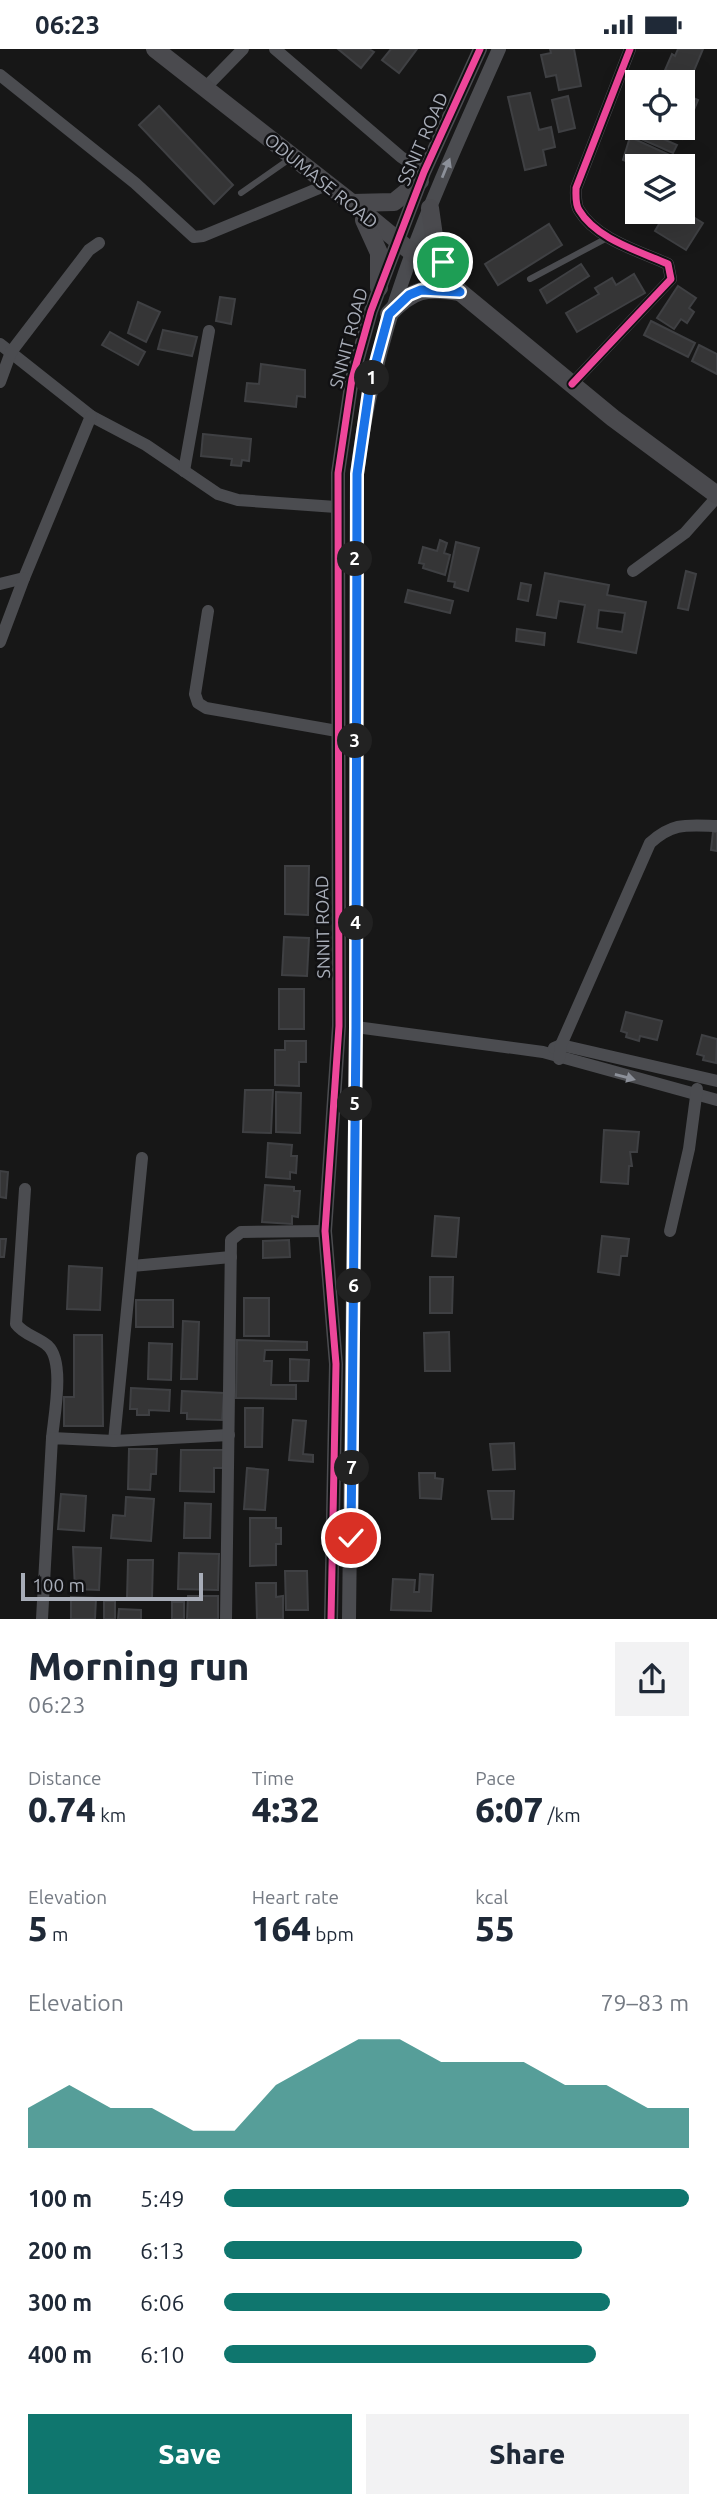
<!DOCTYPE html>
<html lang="en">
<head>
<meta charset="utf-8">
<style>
  body { margin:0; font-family:Ubuntu,sans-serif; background:#f2f2f3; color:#1f2937; height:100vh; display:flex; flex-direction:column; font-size:26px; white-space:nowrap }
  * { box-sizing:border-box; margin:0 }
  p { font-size:23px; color:#747a83 }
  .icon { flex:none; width:38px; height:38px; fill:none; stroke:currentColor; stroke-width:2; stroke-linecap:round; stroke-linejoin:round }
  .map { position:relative; height:1570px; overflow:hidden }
  .drawer { display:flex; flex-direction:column; background:#fff; flex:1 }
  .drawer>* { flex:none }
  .tools { position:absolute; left:625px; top:21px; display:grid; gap:14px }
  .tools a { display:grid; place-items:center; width:70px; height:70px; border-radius:0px; background:#fff; box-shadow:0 7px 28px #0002; font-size:35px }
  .scale { position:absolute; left:21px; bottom:18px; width:182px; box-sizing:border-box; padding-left:7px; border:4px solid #a8adb8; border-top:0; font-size:19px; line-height:24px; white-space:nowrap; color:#a8adb8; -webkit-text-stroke:5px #111113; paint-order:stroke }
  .pin { position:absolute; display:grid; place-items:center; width:60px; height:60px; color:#fff; margin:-30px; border:4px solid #fff; border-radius:50%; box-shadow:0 2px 7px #0007 }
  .km { position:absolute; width:35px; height:35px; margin:-18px; border-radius:50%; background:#222; color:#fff; font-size:19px; line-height:35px; text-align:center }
  .round { display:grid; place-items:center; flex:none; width:74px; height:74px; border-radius:0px; background:#f2f2f3 }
  .summary { display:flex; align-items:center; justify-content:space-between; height:119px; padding:0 28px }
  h1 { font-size:38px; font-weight:800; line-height:52px }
  .stats { display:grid; grid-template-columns:repeat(3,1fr); gap:10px; height:119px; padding:7px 28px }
  .stats div { display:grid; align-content:center }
  .stats b { font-size:35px; font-weight:800 }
  .stats small { font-size:19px; font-weight:400 }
  .stats p { font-size:19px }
  .chart { height:196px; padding:14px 28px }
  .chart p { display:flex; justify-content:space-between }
  .chart svg { width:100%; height:126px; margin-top:7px; fill:#0f766e; opacity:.7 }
  .action { display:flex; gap:14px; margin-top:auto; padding:14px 28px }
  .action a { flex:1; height:80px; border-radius:0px; background:#0f766e; color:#fff; font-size:28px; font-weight:800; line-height:80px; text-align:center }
  .action a+a { background:#f2f2f3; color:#1f2937 }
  ul { padding:0 28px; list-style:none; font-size:23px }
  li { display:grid; grid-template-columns:112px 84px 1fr; align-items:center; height:52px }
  li i { height:18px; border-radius:9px; background:#0f766e }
  .status { display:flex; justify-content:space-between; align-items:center; height:49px; padding:0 35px; background:#fff; direction:ltr }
  .status svg { height:19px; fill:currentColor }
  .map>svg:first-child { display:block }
  .building { fill:#353536; stroke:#3f4043; stroke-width:2; fill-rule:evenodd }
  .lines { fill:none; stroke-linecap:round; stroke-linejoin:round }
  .service { stroke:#4b4c50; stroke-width:6 }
  .minor { stroke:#4b4c50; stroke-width:12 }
  .tertiary { stroke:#4b4c50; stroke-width:14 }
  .secondary { stroke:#4a4a4e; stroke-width:18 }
  .cycleway-casing { stroke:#111113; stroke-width:11 }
  .cycleway { stroke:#ed469a; stroke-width:7 }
  .oneway { fill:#8c9099 }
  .route-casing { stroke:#fff; stroke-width:14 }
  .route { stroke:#1a73e8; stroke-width:9 }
  .labels { text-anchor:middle; stroke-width:5; stroke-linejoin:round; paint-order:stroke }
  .street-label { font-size:18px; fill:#a8adb8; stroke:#111113 }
</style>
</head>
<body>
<div class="status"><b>06:23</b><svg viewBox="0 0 49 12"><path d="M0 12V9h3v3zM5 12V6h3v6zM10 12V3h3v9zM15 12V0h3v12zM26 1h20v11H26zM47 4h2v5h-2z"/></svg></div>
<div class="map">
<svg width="717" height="1570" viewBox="0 0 717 1570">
  <rect width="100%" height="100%" fill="#171717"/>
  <g class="building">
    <path d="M 338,0 L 369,0 L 374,3 L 361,19 Z"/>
    <path d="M 391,0 L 417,0 L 399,24 L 382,11 Z"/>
    <path d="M 550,0 L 574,0 L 581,37 L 559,41 L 556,26 L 546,28 L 541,6 L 551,4 Z"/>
    <path d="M 678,0 L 703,0 L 688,36 L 666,28 L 669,22 L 665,21 L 672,5 L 675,7 Z"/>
    <path d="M 530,44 L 539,81 L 551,78 L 555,98 L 543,101 L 546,116 L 525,121 L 508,48 Z"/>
    <path d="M 682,44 L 698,51 L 682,90 L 662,81 L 664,79 L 682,79 Z"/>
    <path d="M 568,47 L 575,79 L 559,83 L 552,51 Z"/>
    <path d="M 159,57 L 233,136 L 214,155 L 139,76 Z"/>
    <path d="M 645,82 L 677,96 L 673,104 L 641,90 Z"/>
    <path d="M 630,88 L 674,108 L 670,117 L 638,117 L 623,111 Z"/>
    <path d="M 666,163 L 685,163 L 703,174 L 686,201 L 655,182 Z"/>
    <path d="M 549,175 L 562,196 L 498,236 L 485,215 Z"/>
    <path d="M 581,215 L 589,227 L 547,254 L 540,241 Z"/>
    <path d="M 634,225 L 645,244 L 577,283 L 566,264 L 599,245 L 595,239 L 612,229 L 616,236 Z"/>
    <path d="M 678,237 L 696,249 L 689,259 L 694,263 L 687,274 L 681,270 L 674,280 L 657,269 Z"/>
    <path d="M 220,248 L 235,250 L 231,275 L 216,272 Z"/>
    <path d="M 138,253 L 160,263 L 146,293 L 128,284 Z"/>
    <path d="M 651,272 L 695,294 L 688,308 L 644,286 Z"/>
    <path d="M 163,281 L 197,288 L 192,307 L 158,300 Z"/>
    <path d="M 110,283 L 145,303 L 138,316 L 102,296 Z"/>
    <path d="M 699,296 L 717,305 L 717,325 L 692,312 Z"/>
    <path d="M 261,315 L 305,321 L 305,348 L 297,347 L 296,358 L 245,352 L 247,334 L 259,335 Z"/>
    <path d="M 203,385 L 251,390 L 249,412 L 242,411 L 241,417 L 231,416 L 232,410 L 201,407 Z"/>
    <path d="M 440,491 L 447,494 L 444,504 L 450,506 L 445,526 L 423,519 L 424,515 L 419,514 L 423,498 L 437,502 Z"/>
    <path d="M 456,493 L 479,499 L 468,542 L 454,538 L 455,533 L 448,532 Z"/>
    <path d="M 686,522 L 696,525 L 688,561 L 678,559 Z"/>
    <path d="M 545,524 L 609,536 L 607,546 L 646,553 L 636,604 L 578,593 L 585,556 L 559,552 L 556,569 L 537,566 ZM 599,561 L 625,564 L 622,583 L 597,579 Z"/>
    <path d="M 521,534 L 531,536 L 528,552 L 518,550 Z"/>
    <path d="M 408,541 L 453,552 L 450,564 L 405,553 Z"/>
    <path d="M 517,580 L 545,584 L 544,596 L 516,592 Z"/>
    <path d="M 713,783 L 717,783 L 717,802 L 711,801 Z"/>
    <path d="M 285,817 L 309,817 L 308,866 L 285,865 Z"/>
    <path d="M 284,888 L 309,889 L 307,927 L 282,926 Z"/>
    <rect x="279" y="940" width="25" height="40"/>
    <path d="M 626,963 L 662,972 L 657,991 L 640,987 L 639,992 L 626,988 L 627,984 L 621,982 Z"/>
    <path d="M 702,986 L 717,990 L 716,1014 L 703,1011 L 704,1007 L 697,1005 Z"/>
    <path d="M 285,992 L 306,992 L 306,1013 L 299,1013 L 299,1037 L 275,1036 L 275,1001 L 285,1001 Z"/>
    <path d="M 245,1041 L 273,1041 L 271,1084 L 243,1083 Z"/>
    <path d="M 276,1043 L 301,1044 L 300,1084 L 276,1083 Z"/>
    <path d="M 604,1081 L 639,1083 L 637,1103 L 630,1103 L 632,1117 L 629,1117 L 628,1135 L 601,1133 Z"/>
    <path d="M 268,1094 L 292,1096 L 291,1107 L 297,1107 L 296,1124 L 290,1123 L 290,1130 L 266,1128 Z"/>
    <path d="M 0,1122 L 8,1123 L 6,1149 L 0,1148 Z"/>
    <path d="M 265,1136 L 294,1138 L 294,1142 L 300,1142 L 298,1168 L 292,1167 L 292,1175 L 262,1173 Z"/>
    <path d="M 435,1167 L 459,1169 L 456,1208 L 432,1207 Z"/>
    <path d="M 602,1187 L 629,1190 L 627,1207 L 621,1207 L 619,1226 L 598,1223 Z"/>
    <path d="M 0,1190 L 6,1190 L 4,1208 L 0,1208 Z"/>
    <path d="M 289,1191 L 290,1208 L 263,1209 L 263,1192 Z"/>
    <path d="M 69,1217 L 102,1219 L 100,1261 L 67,1260 Z"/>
    <path d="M 430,1228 L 453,1228 L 452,1264 L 430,1264 Z"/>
    <rect x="244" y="1249" width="25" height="38"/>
    <rect x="136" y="1251" width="37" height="27"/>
    <path d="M 183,1272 L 199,1273 L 197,1330 L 181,1330 Z"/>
    <path d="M 449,1283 L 450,1322 L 425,1322 L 424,1284 Z"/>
    <path d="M 74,1286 L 102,1286 L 103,1377 L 64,1377 L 64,1348 L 74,1348 Z"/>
    <path d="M 237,1291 L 307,1293 L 307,1301 L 265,1301 L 264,1312 L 272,1312 L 271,1336 L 296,1336 L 296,1350 L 236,1349 Z"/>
    <path d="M 149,1294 L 172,1295 L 171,1331 L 148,1330 Z"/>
    <path d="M 290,1310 L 309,1311 L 308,1332 L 290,1332 Z"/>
    <path d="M 131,1339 L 170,1341 L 169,1362 L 149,1361 L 149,1366 L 137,1366 L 137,1360 L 130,1360 Z"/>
    <path d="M 182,1342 L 224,1344 L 222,1371 L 187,1370 L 187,1364 L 181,1364 Z"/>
    <path d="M 245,1359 L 263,1359 L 262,1398 L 245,1398 Z"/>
    <path d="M 293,1371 L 306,1372 L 303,1405 L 313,1406 L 313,1413 L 289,1411 Z"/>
    <path d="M 514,1394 L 515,1420 L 493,1421 L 490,1395 Z"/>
    <path d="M 129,1400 L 157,1400 L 156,1425 L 151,1425 L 150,1441 L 128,1440 Z"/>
    <path d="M 181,1401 L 227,1401 L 227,1419 L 214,1419 L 214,1443 L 180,1442 Z"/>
    <path d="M 247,1419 L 268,1421 L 265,1461 L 244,1460 Z"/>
    <path d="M 419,1424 L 435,1424 L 435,1429 L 443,1430 L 441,1450 L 420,1449 Z"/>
    <path d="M 488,1442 L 514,1442 L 513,1470 L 492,1470 Z"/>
    <path d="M 61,1445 L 86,1447 L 84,1482 L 58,1480 Z"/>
    <path d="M 126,1448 L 154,1450 L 151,1492 L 111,1489 L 113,1466 L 125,1467 Z"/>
    <path d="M 185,1454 L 211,1455 L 210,1489 L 184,1489 Z"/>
    <path d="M 250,1469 L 276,1469 L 276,1479 L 281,1479 L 281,1495 L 276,1495 L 276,1516 L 250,1517 Z"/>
    <path d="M 73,1498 L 101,1499 L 99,1541 L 75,1540 Z"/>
    <path d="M 179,1504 L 219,1505 L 218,1541 L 178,1540 Z"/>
    <path d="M 128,1511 L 153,1511 L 152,1550 L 127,1550 Z"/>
    <path d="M 285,1522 L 307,1522 L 308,1561 L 286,1561 Z"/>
    <path d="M 420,1525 L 433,1526 L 431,1562 L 391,1561 L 393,1530 L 415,1531 L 414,1543 L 419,1543 Z"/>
    <path d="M 256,1534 L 276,1534 L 276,1548 L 283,1547 L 283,1570 L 257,1570 Z"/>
    <path d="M 188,1547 L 218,1547 L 218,1570 L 187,1570 Z"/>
    <path d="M 71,1548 L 96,1549 L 95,1570 L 71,1570 Z"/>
    <rect x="104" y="1552" width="11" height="18"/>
    <rect x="172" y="1553" width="12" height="17"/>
    <path d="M 119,1560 L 141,1561 L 141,1570 L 118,1570 Z"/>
  </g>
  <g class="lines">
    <g class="service">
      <path d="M 241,144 L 291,109"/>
      <path d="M 530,230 L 607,189"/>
    </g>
    <g class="minor">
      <path d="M 275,0 L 401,108 L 424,123"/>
      <path d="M 0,26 L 135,134 L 194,188 L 203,187 L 329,135"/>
      <path d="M 204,40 L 243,0"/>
      <path d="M 0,295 L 91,367 L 146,396 L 218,445 L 238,451 L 336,458"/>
      <path d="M 0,333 L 11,303 L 89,201 L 99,194"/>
      <path d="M 572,335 L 671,230 L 668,215 C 639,202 596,190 579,161 C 575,155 576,146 576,139 L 630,0"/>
      <path d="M 184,422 L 209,282"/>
      <path d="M 633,522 L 685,484 L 717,448"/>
      <path d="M 0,535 L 24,529 L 91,367"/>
      <path d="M 208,562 L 195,645 L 198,654 L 206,659 L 337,682"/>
      <path d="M 0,593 L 24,529"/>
      <path d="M 356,978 L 543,1003 L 717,1051"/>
      <path d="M 554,999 L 561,996 L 717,1032"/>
      <path d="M 559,1010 L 561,996 L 650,794 C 673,773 687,776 717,777"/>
      <path d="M 25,1140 L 16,1275 C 24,1286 38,1288 48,1297 C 65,1313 54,1367 52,1389"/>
      <path d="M 670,1182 L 689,1100 L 697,1040"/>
      <path d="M 132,1217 L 231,1208"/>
      <path d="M 114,1392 L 142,1109"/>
      <path d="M 42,1570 L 52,1389 L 114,1392 L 229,1386"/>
      <path d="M 226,1570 L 231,1191 L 241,1183 L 325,1182"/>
    </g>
    <g class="tertiary">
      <path d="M 331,1570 L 336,1315 L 325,1182 L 339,977 L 338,424 L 352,330 L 371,262 L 424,123 L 480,0"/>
      <path d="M 349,1570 L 356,978 L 357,425 C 375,268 436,142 499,0"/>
    </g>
    <g class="secondary">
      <path d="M 155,0 L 352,154 L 613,369 L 717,446"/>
      <path d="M 352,154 L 394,153 L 420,132"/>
      <path d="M 430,159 L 434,187 L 453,235"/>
      <path d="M 364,171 L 379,204 L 379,239"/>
      <path d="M 389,265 C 413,239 426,238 460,243"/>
    </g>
    <g class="cycleway-casing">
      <g id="cycleway">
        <path d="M 572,335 L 671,230 L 668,215 C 639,202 596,190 579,161 C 575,155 576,146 576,139 L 630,0"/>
        <path d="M 331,1570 L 336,1315 L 325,1182 L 339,977 L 338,424 L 352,330 L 371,262 L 424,123 L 480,0"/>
      </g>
    </g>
    <use href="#cycleway" class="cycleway"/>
  </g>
  <defs><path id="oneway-solid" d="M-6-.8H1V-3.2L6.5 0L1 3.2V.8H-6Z" transform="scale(1.75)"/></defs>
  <g class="oneway">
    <use href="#oneway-solid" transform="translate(446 119) rotate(-68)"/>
    <use href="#oneway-solid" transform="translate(625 1028) rotate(15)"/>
  </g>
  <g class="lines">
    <g class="route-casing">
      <path id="route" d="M 351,1489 L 356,978 L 357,425 L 370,335 L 389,265 L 409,246 L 421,241 L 460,243 L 454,239 L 443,213"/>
    </g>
    <use href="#route" class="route"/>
  </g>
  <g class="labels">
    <g class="street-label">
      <text transform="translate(423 90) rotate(-66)" y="6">SSNIT ROAD</text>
      <text transform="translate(321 132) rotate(39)" y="6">ODUMASE ROAD</text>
      <text transform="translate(349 289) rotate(-75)" y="6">SNNIT ROAD</text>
      <text transform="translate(323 878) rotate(-91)" y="6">SNNIT ROAD</text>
    </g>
  </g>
</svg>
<div class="tools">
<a><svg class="icon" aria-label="locate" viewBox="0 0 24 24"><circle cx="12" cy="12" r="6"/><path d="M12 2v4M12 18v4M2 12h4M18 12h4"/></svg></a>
<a><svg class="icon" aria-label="layers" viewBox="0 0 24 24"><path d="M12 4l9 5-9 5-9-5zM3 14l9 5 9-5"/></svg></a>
</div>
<div class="scale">100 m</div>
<div class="pin" style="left:443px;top:213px;background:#1e9e55"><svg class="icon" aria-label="arrive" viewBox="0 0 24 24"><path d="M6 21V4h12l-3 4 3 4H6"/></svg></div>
<div class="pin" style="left:351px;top:1489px;background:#d93025"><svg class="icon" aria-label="check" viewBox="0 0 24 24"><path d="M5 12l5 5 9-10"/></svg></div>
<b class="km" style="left:372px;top:329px">1</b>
<b class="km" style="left:355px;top:510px">2</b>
<b class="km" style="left:355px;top:692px">3</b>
<b class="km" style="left:356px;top:874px">4</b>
<b class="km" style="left:355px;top:1055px">5</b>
<b class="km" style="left:354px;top:1237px">6</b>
<b class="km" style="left:352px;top:1419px">7</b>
</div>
<section class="drawer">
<div class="summary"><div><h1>Morning run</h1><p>06:23</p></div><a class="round"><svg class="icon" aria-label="share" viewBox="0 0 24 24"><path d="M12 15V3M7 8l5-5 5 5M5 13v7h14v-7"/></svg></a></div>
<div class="stats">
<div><p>Distance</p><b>0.74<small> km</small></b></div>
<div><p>Time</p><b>4:32</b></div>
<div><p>Pace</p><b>6:07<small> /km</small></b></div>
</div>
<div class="stats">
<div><p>Elevation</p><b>5<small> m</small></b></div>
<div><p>Heart rate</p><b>164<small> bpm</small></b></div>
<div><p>kcal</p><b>55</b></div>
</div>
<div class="chart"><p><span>Elevation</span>79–83 m</p>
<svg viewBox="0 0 160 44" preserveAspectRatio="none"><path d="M0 44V30L10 22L20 30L30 30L40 38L50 38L60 22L70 14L80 6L90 6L100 14L110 14L120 14L130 22L140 22L150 30L160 30V44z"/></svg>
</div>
<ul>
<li><b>100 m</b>5:49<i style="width:100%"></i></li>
<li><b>200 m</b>6:13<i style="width:77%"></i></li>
<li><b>300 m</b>6:06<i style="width:83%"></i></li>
<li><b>400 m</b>6:10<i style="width:80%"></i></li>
</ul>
<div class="action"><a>Save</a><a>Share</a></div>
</section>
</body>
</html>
